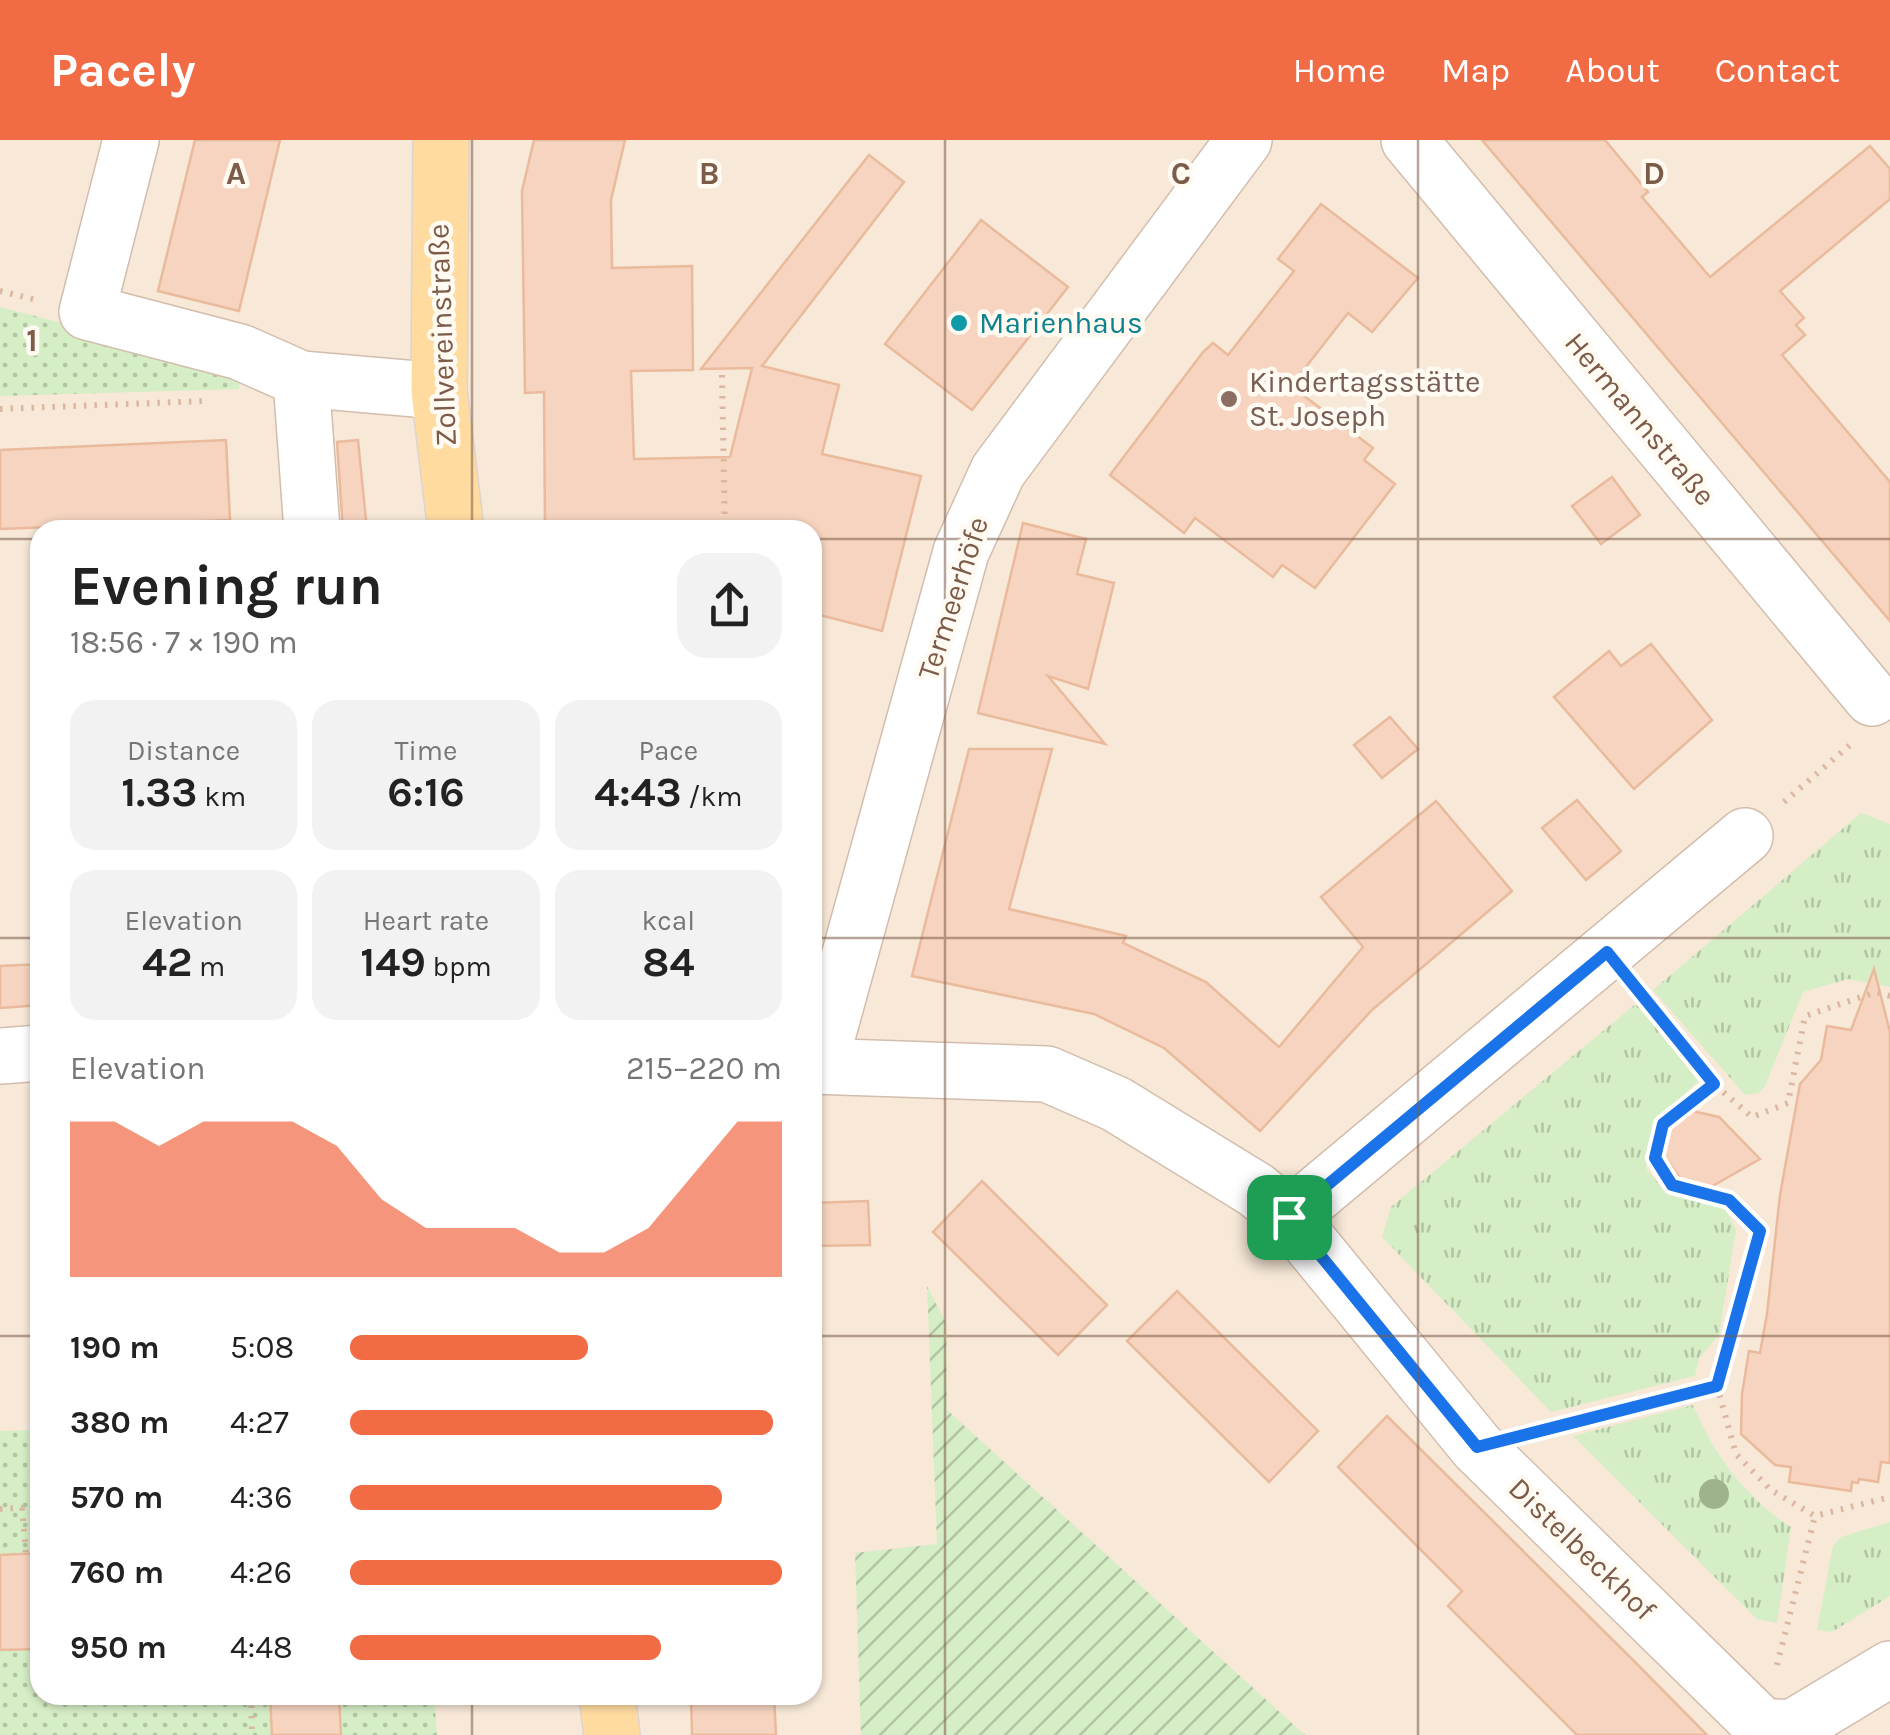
<!DOCTYPE html>
<html lang="en">
<head>
<meta charset="utf-8">
<style>
  body { margin:0; font-family:Karla,sans-serif; background:#f2f2f2; color:#222; height:100vh; display:flex; flex-direction:column; font-size:38px; white-space:nowrap }
  * { box-sizing:border-box; margin:0 }
  p { font-size:32px; color:#767676 }
  .icon { flex:none; width:55px; height:55px; fill:none; stroke:currentColor; stroke-width:2; stroke-linecap:round; stroke-linejoin:round }
  .map { position:relative; flex:1; overflow:hidden }
  .drawer { position:absolute; left:30px; top:380px; width:792px; height:1185px; display:flex; flex-direction:column; background:#fff; border-radius:30px; box-shadow:0 2px 8px #0004 }
  .drawer>* { flex:none }
  .pin { position:absolute; display:grid; place-items:center; width:85px; height:85px; color:#fff; margin:-42px; border-radius:20px; box-shadow:0 5px 15px #0006 }
  .round { display:grid; place-items:center; flex:none; width:105px; height:105px; border-radius:30px; background:#f2f2f2 }
  .summary { display:flex; align-items:center; justify-content:space-between; height:170px; padding:0 40px }
  h1 { font-size:55px; font-weight:700; line-height:75px }
  .stats { display:grid; grid-template-columns:repeat(3,1fr); gap:15px; height:170px; padding:10px 40px }
  .stats div { display:grid; align-content:center; border-radius:25px; background:#f2f2f2; text-align:center }
  .stats b { font-size:42px; font-weight:700 }
  .stats small { font-size:28px; font-weight:400 }
  .stats p { font-size:28px }
  .chart { height:280px; padding:20px 40px }
  .chart p { display:flex; justify-content:space-between }
  .chart svg { width:100%; height:180px; margin-top:10px; fill:#f16b45; opacity:.7 }
  ul { padding:0 40px; list-style:none; font-size:32px }
  li { display:grid; grid-template-columns:160px 120px 1fr; align-items:center; height:75px }
  li i { height:25px; border-radius:12px; background:#f16b45 }
  header { display:flex; align-items:center; gap:60px; box-sizing:border-box; height:140px; padding:0 50px; background:#f16b45; color:#fff }
  header strong { font-size:48px }
  nav { display:flex; gap:55px; margin-inline-start:auto; font-size:35px }
  .map>svg:first-child { display:block }
  .residential { fill:#f7e8d7; fill-rule:evenodd }
  .grass { fill:url(#grass-dots) }
  .park { fill:url(#park-tufts) }
  .garden { fill:url(#garden-furrows) }
  .building { fill:#f6d4bf; stroke:#eaba9d; stroke-width:2.5 }
  .lines { fill:none; stroke-linecap:round; stroke-linejoin:round }
  .minor-casing { stroke:#d3bdad; stroke-width:58 }
  .major-casing { stroke:#ddd4d0; stroke-width:58 }
  .path { stroke:#dcb7a0; stroke-width:6; stroke-dasharray:2.5 8; stroke-linecap:butt }
  .minor { stroke:#fff; stroke-width:55 }
  .major { stroke:#ffdba0; stroke-width:55 }
  .tree { fill:#9fb38b }
  .route-casing { stroke:#fff; stroke-width:20 }
  .route { stroke:#1a73e8; stroke-width:12 }
  .grid { fill:none; stroke:#7c5b49; stroke-width:2.5; stroke-opacity:0.55 }
  .culture-dot { fill:#0f9aa8; stroke:#fffaf2; stroke-width:4 }
  .education-dot { fill:#8d6e63; stroke:#fffaf2; stroke-width:4 }
  .labels { text-anchor:middle; stroke-width:9; stroke-linejoin:round; paint-order:stroke }
  .culture-label { font-size:30px; fill:#0d838f; stroke:#fffaf2; text-anchor:start }
  .street-label { font-size:30px; fill:#7c5b49; stroke:#fffaf2 }
  .education-label { font-size:30px; fill:#785e54; stroke:#fffaf2; text-anchor:start }
  .grid-label { font-size:32px; text-anchor:middle; font-weight:bold; fill:#7c5b49; stroke:#fffaf2; stroke-width:9; stroke-linejoin:round; paint-order:stroke }
</style>
</head>
<body>
<header>
<strong>Pacely</strong>
<nav><a>Home</a><a>Map</a><a>About</a><a>Contact</a></nav>
</header>
<div class="map">
<svg width="1890" height="1595" viewBox="0 0 1890 1595">
  <defs>
    <pattern id="grass-dots" width="8" height="8" patternUnits="userSpaceOnUse" patternTransform="scale(2.5)"><rect width="8" height="8" fill="#d6eec6"/><path d="M2 2h.1M6 6h.1" fill="none" stroke="#b3c4a3" stroke-width="1.8" stroke-linecap="round"/></pattern>
    <pattern id="park-tufts" width="24" height="20" patternUnits="userSpaceOnUse" patternTransform="scale(2.5)"><rect width="24" height="20" fill="#d6eec6"/><path d="M3 7l-1-3M5 7V3M7 7l1-3M15 17l-1-3M17 17v-4M19 17l1-3" fill="none" stroke="#b3c4a3"/></pattern>
    <pattern id="garden-furrows" width="10" height="10" patternUnits="userSpaceOnUse" patternTransform="scale(2.5)"><rect width="10" height="10" fill="#d6eec6"/><path d="M-1 1l2-2M0 10L10 0M9 11l2-2" fill="none" stroke="#b3c4a3"/></pattern>
  </defs>
  <rect width="100%" height="100%" fill="#fef6ea"/>
  <path class="residential" d="M 0,0 L 1890,0 L 1890,1595 L 0,1595 ZM 40,390 L 812,390 L 812,1555 L 40,1555 Z"/>
  <g class="grass">
    <path d="M 0,167 L 240,229 L 239,249 L 0,256 Z"/>
    <path d="M 40,1290 L 40,1555 L 434,1555 L 437,1595 L 0,1595 L 0,1291 Z"/>
  </g>
  <g class="park">
    <path d="M 1861,673 L 1890,684 L 1890,847 L 1848,839 L 1803,852 L 1765,946 L 1759,953 L 1745,955 L 1653,850 Z"/>
    <path d="M 1638,862 L 1698,941 L 1654,984 L 1646,1028 L 1665,1052 L 1725,1068 L 1736,1090 L 1719,1195 L 1699,1218 L 1695,1236 L 1551,1272 L 1382,1097 L 1391,1067 Z"/>
    <path d="M 1693,1265 C 1714,1315 1745,1357 1791,1387 L 1777,1483 L 1757,1479 L 1573,1296 Z"/>
    <path d="M 1890,1382 L 1890,1456 L 1832,1492 L 1817,1490 L 1833,1406 L 1841,1397 Z"/>
  </g>
  <path class="garden" d="M 927,1146 L 946,1183 L 947,1270 L 1305,1595 L 861,1595 L 855,1413 L 937,1404 Z"/>
  <g class="building">
    <path d="M 195,0 L 280,0 L 239,171 L 158,151 Z"/>
    <path d="M 534,0 L 625,0 L 611,60 L 612,128 L 692,126 L 693,230 L 631,231 L 634,319 L 730,317 L 752,228 L 701,229 L 869,15 L 904,42 L 762,226 L 839,245 L 822,314 L 921,336 L 882,491 L 812,473 L 812,390 L 545,390 L 544,252 L 525,253 L 522,51 Z"/>
    <path d="M 1482,0 L 1605,0 L 1648,52 L 1642,57 L 1710,137 L 1870,6 L 1890,29 L 1890,59 L 1780,151 L 1804,178 L 1796,185 L 1805,195 L 1782,215 L 1890,342 L 1890,481 Z"/>
    <path d="M 1321,64 L 1418,138 L 1372,192 L 1348,173 L 1291,246 L 1373,308 L 1364,320 L 1395,344 L 1315,448 L 1282,425 L 1273,437 L 1195,378 L 1184,393 L 1110,335 L 1203,212 L 1213,203 L 1228,215 L 1294,131 L 1278,119 Z"/>
    <path d="M 981,80 L 1068,147 L 972,270 L 885,204 Z"/>
    <path d="M 226,300 L 230,380 L 0,389 L 0,310 Z"/>
    <path d="M 358,300 L 367,390 L 343,390 L 337,302 Z"/>
    <path d="M 1612,337 L 1640,375 L 1601,404 L 1572,366 Z"/>
    <path d="M 1023,383 L 1086,399 L 1077,434 L 1114,443 L 1088,549 L 1048,536 L 1105,604 L 978,573 Z"/>
    <path d="M 1651,504 L 1712,580 L 1634,649 L 1554,557 L 1609,511 L 1621,526 Z"/>
    <path d="M 1390,577 L 1418,609 L 1382,638 L 1354,605 Z"/>
    <path d="M 969,609 L 1052,609 L 1009,769 L 1126,796 L 1123,803 L 1206,842 L 1279,907 L 1363,807 L 1321,757 L 1436,661 L 1512,751 L 1372,870 L 1260,991 L 1164,908 L 1094,874 L 912,836 Z"/>
    <path d="M 1577,660 L 1621,711 L 1586,740 L 1542,688 Z"/>
    <path d="M 40,824 L 40,865 L 0,868 L 0,826 Z"/>
    <path d="M 1874,829 L 1890,892 L 1890,1323 L 1881,1322 L 1878,1342 L 1859,1339 L 1858,1343 L 1852,1342 L 1851,1351 L 1789,1342 L 1791,1327 L 1775,1325 L 1741,1294 L 1742,1254 L 1749,1211 L 1760,1213 L 1767,1174 L 1780,1055 L 1800,944 L 1821,920 L 1827,886 L 1851,890 Z"/>
    <path d="M 1692,971 L 1719,977 L 1760,1019 L 1709,1048 L 1681,1039 L 1664,1016 L 1668,988 Z"/>
    <path d="M 982,1041 L 1107,1165 L 1058,1215 L 933,1092 Z"/>
    <path d="M 868,1061 L 870,1105 L 812,1106 L 812,1063 Z"/>
    <path d="M 1177,1151 L 1318,1291 L 1269,1342 L 1127,1201 Z"/>
    <path d="M 1387,1276 L 1635,1522 L 1707,1595 L 1577,1595 L 1448,1466 L 1462,1451 L 1338,1327 Z"/>
    <path d="M 40,1413 L 40,1509 L 0,1510 L 0,1415 Z"/>
    <path d="M 270,1555 L 339,1555 L 341,1595 L 272,1595 Z"/>
    <path d="M 691,1555 L 774,1555 L 776,1595 L 692,1595 Z"/>
  </g>
  <g class="lines">
    <g class="minor-casing">
      <g id="minor">
        <path d="M 131,0 L 87,172 L 240,212 L 301,239 L 439,251"/>
        <path d="M 1409,0 L 1872,558"/>
        <path d="M 301,239 L 312,390"/>
        <path d="M 0,916 L 40,913"/>
        <path d="M 812,926 L 1047,934 L 1116,964 L 1256,1050 L 1289,1077 L 1477,1307 L 1762,1586 L 1792,1588 L 1800,1595"/>
        <path d="M 819,926 L 961,412 L 998,331 L 1244,0"/>
        <path d="M 1289,1077 L 1745,696"/>
        <path d="M 1792,1588 L 1890,1529"/>
      </g>
    </g>
    <g class="major-casing">
      <g id="major">
        <path d="M 441,0 L 439,251 L 456,390"/>
        <path d="M 607,1555 L 612,1595"/>
      </g>
    </g>
    <g class="path">
      <path d="M 0,151 L 37,160"/>
      <path d="M 722,235 L 725,390"/>
      <path d="M 0,269 L 204,261"/>
      <path d="M 1784,662 L 1850,605"/>
      <path d="M 1639,851 L 1714,944"/>
      <path d="M 1890,856 L 1876,852 L 1805,876 L 1788,963 L 1752,977 L 1714,944 L 1663,985 L 1655,1018 L 1672,1045 L 1729,1059 L 1760,1091 L 1717,1246 L 1736,1314 L 1771,1350 L 1815,1376 L 1890,1357"/>
      <path d="M 1539,1292 L 1717,1246"/>
      <path d="M 22,1368 L 26,1414"/>
      <path d="M 0,1369 L 40,1367"/>
      <path d="M 1777,1525 L 1815,1376"/>
      <path d="M 251,1555 L 252,1595"/>
    </g>
    <use href="#minor" class="minor"/>
    <use href="#major" class="major"/>
  </g>
  <circle class="tree" cx="1714" cy="1354" r="15"/>
  <g class="lines">
    <g class="route-casing">
      <path id="route" d="M 1607,812 L 1714,944 L 1663,984 L 1655,1018 L 1672,1045 L 1729,1060 L 1760,1091 L 1717,1246 L 1477,1307 L 1289,1077 Z"/>
    </g>
    <use href="#route" class="route"/>
  </g>
  <path class="grid" d="M 472,0 L 472,390M 945,0 L 945,1595M 1418,0 L 1418,1595M 0,399 L 40,399M 812,399 L 1890,399M 0,798 L 40,798M 812,798 L 1890,798M 0,1196 L 40,1196M 812,1196 L 1890,1196M 472,1555 L 472,1595"/>
  <circle class="culture-dot" cx="959" cy="183" r="10"/>
  <circle class="education-dot" cx="1229" cy="259" r="10"/>
  <g class="labels">
    <g class="culture-label">
      <text x="979" y="193">Marienhaus</text>
    </g>
    <g class="street-label">
      <text transform="translate(442 195) rotate(-92)" y="10">Zollvereinstraße</text>
      <text transform="translate(1640 279) rotate(50)" y="10">Hermannstraße</text>
      <text transform="translate(953 458) rotate(-72)" y="10">Termeerhöfe</text>
      <text transform="translate(1582 1409) rotate(44)" y="10">Distelbeckhof</text>
    </g>
    <g class="education-label">
      <text x="1249" y="252">Kindertagsstätte<tspan x="1249" dy="34">St. Joseph</tspan></text>
    </g>
  </g>
  <g class="grid-label">
    <text x="236" y="44">A</text>
    <text x="709" y="44">B</text>
    <text x="1181" y="44">C</text>
    <text x="1654" y="44">D</text>
    <text x="32" y="211">1</text>
  </g>
</svg>
<div class="pin" style="left:1289px;top:1077px;background:#1e9e55"><svg class="icon" aria-label="arrive" viewBox="0 0 24 24"><path d="M6 21V4h12l-3 4 3 4H6"/></svg></div>
<section class="drawer">
<div class="summary"><div><h1>Evening run</h1><p>18:56 · 7 × 190 m</p></div><a class="round"><svg class="icon" aria-label="share" viewBox="0 0 24 24"><path d="M12 15V3M7 8l5-5 5 5M5 13v7h14v-7"/></svg></a></div>
<div class="stats">
<div><p>Distance</p><b>1.33<small> km</small></b></div>
<div><p>Time</p><b>6:16</b></div>
<div><p>Pace</p><b>4:43<small> /km</small></b></div>
</div>
<div class="stats">
<div><p>Elevation</p><b>42<small> m</small></b></div>
<div><p>Heart rate</p><b>149<small> bpm</small></b></div>
<div><p>kcal</p><b>84</b></div>
</div>
<div class="chart"><p><span>Elevation</span>215–220 m</p>
<svg viewBox="0 0 160 44" preserveAspectRatio="none"><path d="M0 44V6L10 6L20 12L30 6L40 6L50 6L60 12L70 25L80 32L90 32L100 32L110 38L120 38L130 32L140 19L150 6L160 6V44z"/></svg>
</div>
<ul>
<li><b>190 m</b>5:08<i style="width:55%"></i></li>
<li><b>380 m</b>4:27<i style="width:98%"></i></li>
<li><b>570 m</b>4:36<i style="width:86%"></i></li>
<li><b>760 m</b>4:26<i style="width:100%"></i></li>
<li><b>950 m</b>4:48<i style="width:72%"></i></li>
</ul>
</section>
</div>
</body>
</html>
